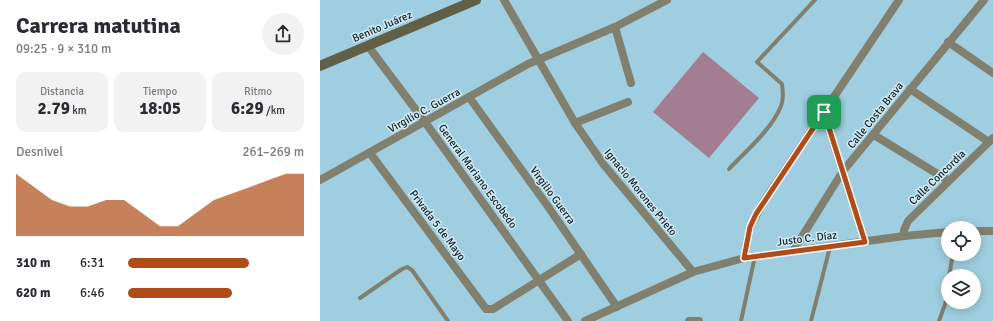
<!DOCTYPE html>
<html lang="es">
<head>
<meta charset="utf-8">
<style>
  body { margin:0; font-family:Signika,sans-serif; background:#f2f2f3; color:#2b2b33; height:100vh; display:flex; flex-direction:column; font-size:15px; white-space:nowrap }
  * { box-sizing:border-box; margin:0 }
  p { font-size:13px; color:#7c7c81 }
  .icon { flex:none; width:22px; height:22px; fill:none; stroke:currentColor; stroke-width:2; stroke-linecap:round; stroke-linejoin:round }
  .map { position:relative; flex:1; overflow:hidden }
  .panel { display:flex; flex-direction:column; background:#fff; width:320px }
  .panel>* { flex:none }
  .controls { position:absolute; left:621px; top:221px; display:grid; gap:8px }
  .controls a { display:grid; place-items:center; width:40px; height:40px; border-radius:50%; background:#fff; box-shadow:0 2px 10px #0003; font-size:20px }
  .pin { position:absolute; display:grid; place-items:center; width:34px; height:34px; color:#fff; margin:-17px; border-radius:8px; box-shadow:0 2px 6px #0006 }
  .round { display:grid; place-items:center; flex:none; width:42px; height:42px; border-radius:21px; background:#f2f2f3 }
  .overview { display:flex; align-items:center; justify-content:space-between; height:68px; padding:0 16px }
  h1 { font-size:22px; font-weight:700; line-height:30px }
  .figures { display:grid; grid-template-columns:repeat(3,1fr); gap:6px; height:68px; padding:4px 16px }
  .figures div { display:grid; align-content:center; border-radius:10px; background:#f2f2f3; text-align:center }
  .figures b { font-size:17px; font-weight:700 }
  .figures small { font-size:11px; font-weight:400 }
  .figures p { font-size:11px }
  .chart { height:112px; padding:8px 16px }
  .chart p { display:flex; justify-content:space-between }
  .chart svg { width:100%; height:72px; margin-top:4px; fill:#af4c17; opacity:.7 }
  ul { padding:0 16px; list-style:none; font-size:13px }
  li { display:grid; grid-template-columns:64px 48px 1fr; align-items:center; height:30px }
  li i { height:10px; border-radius:5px; background:#af4c17 }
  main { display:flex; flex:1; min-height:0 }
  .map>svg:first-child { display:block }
  .building { fill:#a37d92 }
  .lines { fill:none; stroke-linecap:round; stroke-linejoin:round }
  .lane { stroke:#81806f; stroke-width:4 }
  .street { stroke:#81806f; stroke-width:8 }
  .secondary { stroke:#615f46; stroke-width:10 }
  .route-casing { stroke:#fff; stroke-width:8 }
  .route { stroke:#af4c17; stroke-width:5 }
  .labels { text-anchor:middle; stroke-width:3; stroke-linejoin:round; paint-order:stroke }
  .street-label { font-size:11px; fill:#0d2026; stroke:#d3eaf4 }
</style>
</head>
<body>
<main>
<section class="panel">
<div class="overview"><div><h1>Carrera matutina</h1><p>09:25 · 9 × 310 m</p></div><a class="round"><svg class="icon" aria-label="share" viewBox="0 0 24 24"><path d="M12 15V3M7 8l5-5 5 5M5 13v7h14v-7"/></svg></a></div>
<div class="figures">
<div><p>Distancia</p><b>2.79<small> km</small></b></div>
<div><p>Tiempo</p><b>18:05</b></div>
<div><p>Ritmo</p><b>6:29<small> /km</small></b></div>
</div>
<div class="chart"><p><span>Desnivel</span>261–269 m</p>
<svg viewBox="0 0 160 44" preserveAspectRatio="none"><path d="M0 44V6L10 14L20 22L30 26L40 26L50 22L60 22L70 30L80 38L90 38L100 30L110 22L120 18L130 14L140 10L150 6L160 6V44z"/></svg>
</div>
<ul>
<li><b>310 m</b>6:31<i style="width:69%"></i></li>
<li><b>620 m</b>6:46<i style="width:59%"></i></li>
</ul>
</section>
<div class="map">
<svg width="673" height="321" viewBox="0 0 673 321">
  <rect width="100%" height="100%" fill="#9fcee0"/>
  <path class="building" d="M 383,52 L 439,98 L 389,158 L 333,112 Z"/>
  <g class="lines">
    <g class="lane">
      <path d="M 409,169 C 426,151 452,129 461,106 C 464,99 463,91 462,84 L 437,62 L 495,0"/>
      <path d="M 629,276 L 633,254"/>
      <path d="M 40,298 L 82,269 L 87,267 L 92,270 L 128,321"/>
      <path d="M 421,321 L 435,256"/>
      <path d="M 491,321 L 510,247"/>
      <path d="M 619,321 L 628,296"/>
    </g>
    <g class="street">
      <path d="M 184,0 L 255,123 L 284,165 L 373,272"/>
      <path d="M 295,27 L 311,83"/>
      <path d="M 628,42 L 673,73"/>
      <path d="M 48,46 L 105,122 L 248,321"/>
      <path d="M 590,89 L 669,142"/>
      <path d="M 149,97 L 229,208 L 297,307"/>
      <path d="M 504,113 L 545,242"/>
      <path d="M 255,123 L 308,102"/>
      <path d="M 554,135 L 629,181"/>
      <path d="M 50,153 L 166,309 L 173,309 L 261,254"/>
      <path d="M 0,180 L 208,64 L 295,27 L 347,0"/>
      <path d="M 654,231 L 673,231"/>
      <path d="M 584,236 L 584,230 L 588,221 L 673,138"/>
      <path d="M 473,251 L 523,171 L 664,0"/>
      <path d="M 424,258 L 430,227 L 444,201 L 579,0"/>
      <path d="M 265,321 L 373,272 L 424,258 L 584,236 L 628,232"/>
      <path d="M 369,321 L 379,321"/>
    </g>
    <path class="secondary" d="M 0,66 L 156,0"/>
  </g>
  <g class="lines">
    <g class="route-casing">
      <path id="route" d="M 504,112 L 545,242 L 424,258 L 430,227 L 436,214 Z"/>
    </g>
    <use href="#route" class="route"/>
  </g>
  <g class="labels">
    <g class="street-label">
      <text transform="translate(62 26) rotate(-23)" y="4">Benito Juárez</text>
      <text transform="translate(104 110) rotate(-29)" y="4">Virgilio C. Guerra</text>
      <text transform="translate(555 115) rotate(-51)" y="4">Calle Costa Brava</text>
      <text transform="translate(158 176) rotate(54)" y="4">General Mariano Escobedo</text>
      <text transform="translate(617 177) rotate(-44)" y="4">Calle Concordia</text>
      <text transform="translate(321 192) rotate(51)" y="4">Ignacio Morones Prieto</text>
      <text transform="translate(233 195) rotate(54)" y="4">Virgilio Guerra</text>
      <text transform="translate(118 225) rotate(53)" y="4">Privada 5 de Mayo</text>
      <text transform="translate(487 238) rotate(-7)" y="4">Justo C. Díaz</text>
    </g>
  </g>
</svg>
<div class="controls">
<a><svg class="icon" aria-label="locate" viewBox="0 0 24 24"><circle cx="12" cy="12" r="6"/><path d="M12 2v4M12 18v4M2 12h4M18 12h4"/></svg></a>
<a><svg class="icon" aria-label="layers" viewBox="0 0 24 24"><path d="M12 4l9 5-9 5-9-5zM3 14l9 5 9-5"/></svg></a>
</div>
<div class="pin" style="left:504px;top:112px;background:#1e9e55"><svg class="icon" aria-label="arrive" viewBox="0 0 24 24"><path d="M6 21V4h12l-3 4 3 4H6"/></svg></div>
</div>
</main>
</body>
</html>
